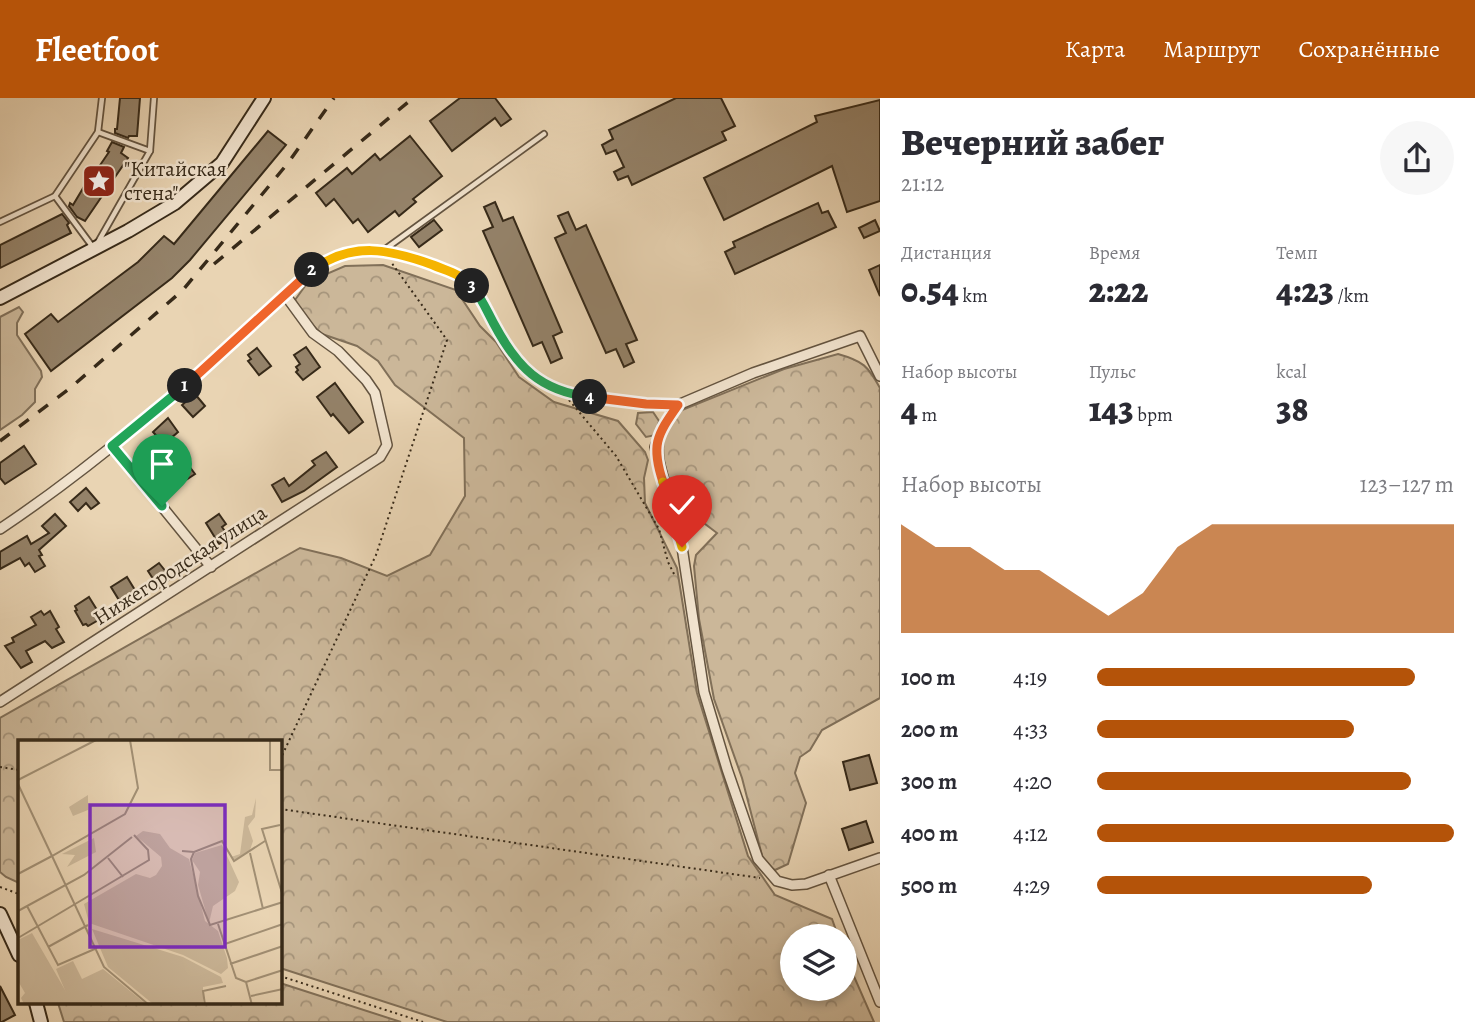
<!DOCTYPE html>
<html lang="ru">
<head>
<meta charset="utf-8">
<style>
  body { margin:0; font-family:Alegreya,serif; background:#f7f7f7; color:#2b2b33; height:100vh; display:flex; flex-direction:column; font-size:26px; white-space:nowrap }
  * { box-sizing:border-box; margin:0 }
  p { font-size:23px; color:#7c7c81 }
  .icon { flex:none; width:38px; height:38px; fill:none; stroke:currentColor; stroke-width:2; stroke-linecap:round; stroke-linejoin:round }
  .map { position:relative; flex:1; overflow:hidden }
  .sheet { display:flex; flex-direction:column; background:#fff; width:595px }
  .sheet>* { flex:none }
  .controls { position:absolute; left:780px; top:826px; display:grid; gap:14px }
  .controls a { display:grid; place-items:center; width:77px; height:77px; border-radius:50%; background:#fff; box-shadow:0 4px 10px #0003; font-size:35px }
  .pin { position:absolute; display:grid; place-items:center; width:60px; height:60px; color:#fff; margin:-72px -30px; border-radius:50% 50% 50% 0; rotate:-45deg; box-shadow:0 0 7px #0007 }
  .pin .icon { rotate:45deg }
  .km { position:absolute; width:35px; height:35px; margin:-18px; border-radius:50%; background:#222; color:#fff; font-size:19px; line-height:35px; text-align:center }
  .round { display:grid; place-items:center; flex:none; width:74px; height:74px; border-radius:37px; background:#f7f7f7 }
  .headline { display:flex; align-items:center; justify-content:space-between; height:119px; padding:0 21px }
  h1 { font-size:38px; font-weight:800; line-height:52px }
  .stats { display:grid; grid-template-columns:repeat(3,1fr); gap:10px; height:119px; padding:7px 21px }
  .stats div { display:grid; align-content:center }
  .stats b { font-size:35px; font-weight:800 }
  .stats small { font-size:19px; font-weight:400 }
  .stats p { font-size:19px }
  .chart { height:196px; padding:14px 21px }
  .chart p { display:flex; justify-content:space-between }
  .chart svg { width:100%; height:126px; margin-top:7px; fill:#b45309; opacity:.7 }
  ul { padding:0 21px; list-style:none; font-size:23px }
  li { display:grid; grid-template-columns:112px 84px 1fr; align-items:center; height:52px }
  li i { height:18px; border-radius:9px; background:#b45309 }
  header { display:flex; align-items:center; gap:42px; box-sizing:border-box; height:98px; padding:0 35px; background:#b45309; color:#fff }
  header strong { font-size:33px }
  nav { display:flex; gap:38px; margin-inline-start:auto; font-size:24px }
  main { display:flex; flex:1; min-height:0 }
  .map>svg:first-child { display:block }
  .grass { fill:#cbb799; stroke:#817059; stroke-width:2 }
  .forest { fill:url(#forest-crowns); stroke:#817059; stroke-width:2 }
  .building { fill:#948269; stroke:#372a19; stroke-width:2 }
  .lines { fill:none; stroke-linecap:round; stroke-linejoin:round }
  .lane-casing { stroke:#645440; stroke-width:8 }
  .street-casing { stroke:#645440; stroke-width:12 }
  .secondary-casing { stroke:#372a19; stroke-width:16 }
  .path { stroke:#372a19; stroke-width:2; stroke-dasharray:2 3.5; stroke-linecap:butt }
  .lane { stroke:#f1e3ce; stroke-width:4.5 }
  .street { stroke:#f1e3ce; stroke-width:9 }
  .secondary { stroke:#f1e3ce; stroke-width:12 }
  .rail { stroke:#372a19; stroke-width:3.5; stroke-dasharray:12 12; stroke-linecap:butt }
  .split-1-casing { stroke:#fff; stroke-width:14 }
  .split-2-casing { stroke:#fff; stroke-width:14 }
  .split-3-casing { stroke:#fff; stroke-width:14 }
  .split-4-casing { stroke:#fff; stroke-width:14 }
  .split-5-casing { stroke:#fff; stroke-width:14 }
  .split-6-casing { stroke:#fff; stroke-width:14 }
  .split-1 { stroke:#22a559; stroke-width:9 }
  .split-2 { stroke:#f0652b; stroke-width:9 }
  .split-3 { stroke:#f5b400; stroke-width:9 }
  .split-4 { stroke:#22a559; stroke-width:9 }
  .split-5 { stroke:#f0652b; stroke-width:9 }
  .split-6 { stroke:#f5b400; stroke-width:9 }
  .labels { text-anchor:middle; stroke-width:5; stroke-linejoin:round; paint-order:stroke }
  .poi-label { font-size:21px; fill:#372a19; stroke:#f1e3ce; text-anchor:start }
  .street-label { font-size:21px; fill:#372a19; stroke:#f1e3ce }
  .inset-road { fill:none; stroke:#a29075; stroke-width:2 }
  .view { fill:#7b2cbf; fill-opacity:0.15; stroke:#7b2cbf; stroke-width:3.5 }
  .inset-edge { fill:none; stroke:#372a19; stroke-width:3.5 }
</style>
</head>
<body>
<header>
<strong>Fleetfoot</strong>
<nav><a>Карта</a><a>Маршрут</a><a>Сохранённые</a></nav>
</header>
<main>
<div class="map">
<svg width="880" height="924" viewBox="0 0 880 924">
  <defs>
    <pattern id="forest-crowns" width="20" height="18" patternUnits="userSpaceOnUse" patternTransform="scale(1.75)"><rect width="20" height="18" fill="#cbb799"/><path d="M2 6a3 3 0 1 1 6 0M12 15a3 3 0 1 1 6 0" fill="none" stroke="#a6957c"/></pattern>
  </defs>
  <rect width="100%" height="100%" fill="#e9d4b3"/>
  <filter id="stains"><feTurbulence type="fractalNoise" baseFrequency=".00286" numOctaves="4"/><feColorMatrix values="0 0 0 0 .2 0 0 0 0 .09 0 0 0 0 .02 0 0 0 .5 -.17"/></filter>
  <radialGradient id="worn" r=".72"><stop offset=".6" stop-color="#630" stop-opacity="0"/><stop offset="1" stop-color="#630" stop-opacity=".3"/></radialGradient>
  <path class="grass" d="M 19,209 L 23,214 L 17,225 L 17,237 L 41,273 L 42,279 L 35,291 L 35,304 L 22,317 L 0,332 L 0,219 Z"/>
  <g class="forest">
    <path d="M 383,167 L 456,192 L 480,228 L 496,244 L 519,279 L 554,304 L 618,323 L 645,354 L 648,362 L 644,380 L 645,405 L 677,470 L 697,595 L 748,758 L 775,797 L 832,821 L 838,838 L 793,838 L 793,891 L 845,891 L 845,858 L 874,924 L 447,924 L 280,870 L 280,644 L 19,644 L 19,785 L 6,779 L 0,774 L 0,620 L 300,450 L 341,460 L 387,478 L 430,457 L 465,398 L 464,340 L 395,287 L 378,263 L 357,248 L 322,236 L 307,222 L 295,202 L 308,184 L 345,168 Z"/>
    <path d="M 838,256 C 863,263 868,268 880,290 L 880,600 L 822,632 L 810,652 L 800,659 L 795,675 L 806,705 L 788,766 L 775,772 L 764,765 L 742,680 L 714,601 L 699,521 L 694,468 L 696,457 L 717,435 L 705,426 L 680,416 C 672,390 653,351 670,324 C 672,320 678,316 682,312 L 784,271 Z"/>
    <path d="M 653,314 L 659,323 L 656,337 L 646,339 L 636,326 L 638,315 Z"/>
    <path d="M 280,885 L 401,924 L 64,924 L 58,905 L 280,905 Z"/>
  </g>
  <g class="building">
    <path d="M 120,0 L 140,0 L 137,38 L 129,38 L 128,40 L 115,35 L 115,31 L 117,31 Z"/>
    <path d="M 460,0 L 495,0 L 511,21 L 501,28 L 495,20 L 452,53 L 430,23 Z"/>
    <path d="M 676,0 L 721,0 L 735,28 L 722,34 L 726,42 L 632,87 L 628,78 L 618,82 L 614,74 L 624,69 L 616,52 L 606,56 L 602,47 L 613,41 L 609,32 Z"/>
    <path d="M 880,2 L 880,103 L 847,114 L 832,68 L 724,122 L 704,80 L 817,24 L 815,18 Z"/>
    <path d="M 268,33 L 286,47 L 190,162 L 172,180 L 51,273 L 25,236 L 51,216 L 58,224 L 138,164 L 164,138 L 174,146 Z"/>
    <path d="M 410,38 L 442,78 L 413,101 L 416,104 L 399,118 L 395,113 L 368,134 L 358,121 L 353,125 L 334,101 L 326,108 L 316,95 L 347,70 L 352,76 L 375,56 L 380,62 Z"/>
    <path d="M 112,44 L 124,49 L 121,55 L 128,60 L 85,123 L 77,119 L 69,108 L 70,105 L 73,107 L 92,75 L 94,76 L 109,54 L 107,53 Z"/>
    <path d="M 495,104 L 503,123 L 513,119 L 562,234 L 553,238 L 562,260 L 551,265 L 542,244 L 533,248 L 483,133 L 493,129 L 484,109 Z"/>
    <path d="M 818,105 L 822,115 L 828,113 L 836,129 L 735,176 L 725,154 L 735,149 L 733,144 Z"/>
    <path d="M 568,114 L 576,132 L 586,127 L 637,242 L 626,246 L 634,264 L 624,269 L 616,251 L 606,255 L 555,140 L 566,135 L 558,118 Z"/>
    <path d="M 62,116 L 69,125 L 67,127 L 71,135 L 0,170 L 0,147 Z"/>
    <path d="M 434,122 L 442,132 L 419,149 L 411,139 Z"/>
    <path d="M 875,122 L 880,133 L 864,140 L 859,130 Z"/>
    <path d="M 880,167 L 880,198 L 869,172 Z"/>
    <path d="M 306,249 L 320,269 L 303,282 L 296,274 L 298,272 L 296,269 L 300,266 L 294,257 Z"/>
    <path d="M 257,250 L 271,268 L 259,277 L 248,263 L 251,261 L 248,257 Z"/>
    <path d="M 335,285 L 363,324 L 349,335 L 333,316 L 331,318 L 317,299 Z"/>
    <path d="M 195,296 L 205,308 L 193,319 L 182,307 Z"/>
    <path d="M 168,320 L 178,334 L 164,346 L 153,334 Z"/>
    <path d="M 24,348 L 36,366 L 5,386 L 0,380 L 0,365 Z"/>
    <path d="M 326,354 L 337,369 L 304,393 L 282,404 L 272,387 L 284,380 L 289,388 L 315,367 L 312,363 Z"/>
    <path d="M 183,360 L 195,376 L 186,382 L 183,378 L 175,384 L 168,375 L 176,369 L 174,366 Z"/>
    <path d="M 86,390 L 99,405 L 91,411 L 86,405 L 78,413 L 70,404 Z"/>
    <path d="M 55,416 L 66,428 L 39,452 L 42,457 L 39,458 L 45,468 L 35,474 L 29,465 L 25,468 L 20,460 L 0,471 L 0,454 L 27,438 L 31,446 L 49,435 L 42,428 Z"/>
    <path d="M 219,416 L 226,426 L 222,429 L 229,439 L 219,446 L 206,425 Z"/>
    <path d="M 159,465 L 171,480 L 159,490 L 148,473 Z"/>
    <path d="M 127,479 L 138,497 L 122,507 L 111,489 Z"/>
    <path d="M 89,499 L 102,520 L 88,528 L 86,526 L 83,527 L 75,513 L 77,512 L 75,508 Z"/>
    <path d="M 41,513 L 44,517 L 50,513 L 59,529 L 56,531 L 64,544 L 52,550 L 45,543 L 26,553 L 32,564 L 21,570 L 5,548 L 14,544 L 12,540 L 36,527 L 31,519 Z"/>
    <path d="M 869,657 L 877,685 L 850,692 L 843,664 Z"/>
    <path d="M 866,723 L 873,744 L 849,752 L 842,731 Z"/>
    <path d="M 0,888 L 15,917 L 2,924 L 0,924 Z"/>
  </g>
  <g class="lines">
    <g class="lane-casing">
      <g id="lane">
        <path d="M 98,34 L 150,53"/>
        <path d="M 55,98 L 92,148"/>
        <path d="M 0,124 L 55,98 L 98,34 L 102,0"/>
        <path d="M 97,146 L 150,53 L 154,0"/>
        <path d="M 384,152 L 544,36"/>
        <path d="M 271,210 C 281,202 289,193 298,184 C 337,147 379,146 427,165 C 446,172 464,176 477,193 C 488,209 495,229 504,246 C 525,281 558,295 597,300"/>
      </g>
    </g>
    <g class="street-casing">
      <g id="street">
        <path d="M 598,300 L 647,306 L 678,307 L 753,275 L 860,238 L 880,278"/>
        <path d="M 678,307 L 665,325 L 655,349 L 682,449 L 704,594 L 727,671 L 758,761 L 777,783 L 792,787 L 806,786 L 880,760"/>
        <path d="M 112,347 L 211,469"/>
        <path d="M 0,431 C 97,366 185,289 271,210"/>
        <path d="M 0,604 L 380,359 L 387,347 L 375,295 L 366,282 L 338,253 L 313,235 L 286,198"/>
        <path d="M 829,777 L 880,904"/>
      </g>
    </g>
    <g class="secondary-casing">
      <g id="secondary">
        <path d="M 0,200 L 128,133 L 175,105 L 222,65 L 264,0"/>
        <path d="M 0,816 L 19,857"/>
        <path d="M 36,905 L 41,924"/>
      </g>
    </g>
    <g class="path">
      <path d="M 569,302 L 616,358 L 659,431 L 668,464 L 675,478"/>
      <path d="M 280,662 L 376,457 L 447,242 L 391,164"/>
      <path d="M 0,669 L 19,672"/>
      <path d="M 280,711 L 760,780"/>
      <path d="M 0,789 L 19,796"/>
      <path d="M 280,878 L 423,924"/>
    </g>
    <use href="#lane" class="lane"/>
    <use href="#street" class="street"/>
    <use href="#secondary" class="secondary"/>
    <g class="rail">
      <path d="M 214,166 L 413,0"/>
      <path d="M 0,343 L 69,291 L 183,192 L 288,65 L 334,0"/>
    </g>
  </g>
  <g class="lines">
    <g class="split-1-casing">
      <path id="split-1" d="M 162,408 L 112,348 L 185,288"/>
    </g>
    <g class="split-2-casing">
      <path id="split-2" d="M 185,288 L 312,172"/>
    </g>
    <g class="split-3-casing">
      <path id="split-3" d="M 312,172 C 353,143 389,151 433,167 C 447,173 461,176 472,188"/>
    </g>
    <g class="split-4-casing">
      <path id="split-4" d="M 472,188 C 481,199 487,213 494,226 C 517,269 540,293 590,299"/>
    </g>
    <g class="split-5-casing">
      <path id="split-5" d="M 590,299 L 646,306 L 678,307 C 656,338 651,348 663,384"/>
    </g>
    <g class="split-6-casing">
      <path id="split-6" d="M 663,384 L 682,449"/>
    </g>
    <use href="#split-1" class="split-1"/>
    <use href="#split-2" class="split-2"/>
    <use href="#split-3" class="split-3"/>
    <use href="#split-4" class="split-4"/>
    <use href="#split-5" class="split-5"/>
    <use href="#split-6" class="split-6"/>
  </g>
  <defs>
    <g id="sight-square" transform="scale(1.75)"><rect x="-9" y="-9" width="18" height="18" rx="4" fill="#8f2418" stroke="#f1e3ce"/><path d="M0-6L1.8-2.2L6-1.7L2.9 1.2L3.7 5.4L0 3.3L-3.7 5.4L-2.9 1.2L-6-1.7L-1.8-2.2Z" fill="#fff"/></g>
  </defs>
  <g fill-rule="evenodd">
    <use href="#sight-square" x="99" y="83"/>
  </g>
  <g class="labels">
    <g class="poi-label">
      <text x="124" y="78">"Китайская<tspan x="124" dy="24">стена"</tspan></text>
    </g>
    <g class="street-label">
      <text transform="translate(180 467) rotate(-33)" y="7">Нижегородская улица</text>
    </g>
  </g>
  <g transform="translate(18 642)">
    <rect width="264" height="264" fill="#e9d4b3"/>
    <path d="M 76,98 L 78,112 L 49,127 L 57,115 L 44,114 ZM 14,193 L 54,262 L 51,265 L 6,264 L 3,258 L 7,253 L 0,241 L 0,200 Z" fill="#cbb799"/>
    <path d="M 70,55 L 70,70 L 55,76 L 51,67 ZM 238,58 L 237,77 L 230,86 L 235,101 L 232,110 L 217,120 L 213,117 L 222,114 L 227,77 L 234,75 ZM 125,91 L 142,94 L 152,108 L 171,119 L 187,181 L 200,191 L 209,218 L 210,228 L 203,234 L 165,215 L 71,183 L 66,164 L 118,134 L 132,138 L 138,135 L 144,126 L 143,117 L 118,96 ZM 204,105 L 221,142 L 217,151 L 195,166 L 191,183 L 180,145 L 182,132 L 174,120 L 177,113 ZM 74,189 L 165,217 L 203,237 L 205,243 L 185,247 L 185,264 L 135,264 L 90,227 ZM 55,221 L 64,239 L 85,229 L 128,264 L 40,264 L 38,250 L 43,249 L 45,260 L 49,255 L 38,229 Z" fill="#cbb799"/>
    <path class="inset-road" d="M 252,0 L 252,30 L 265,30M 0,40 L 78,0M 0,44 L 34,116 L 107,74 L 120,48 L 112,0M 262,85 L 244,89 L 265,156M 164,111 L 176,112 L 204,101 L 216,121 L 247,101M 176,112 L 173,119 L 180,156 L 192,185 L 265,162M 232,113 L 245,169M 90,118 L 105,137M 0,134 L 34,116 L 86,227 L 131,265M 9,166 L 40,225 L 79,208M 0,171 L 66,135 L 114,97M 200,184 L 218,238 L 228,242 L 234,265M 0,198 L 131,120 L 130,110 L 116,95M 207,204 L 265,184M 30,207 L 70,185M 212,224 L 265,206M 228,242 L 265,230M 233,256 L 265,249M 187,265 L 185,251 L 208,246"/>
    <path class="view" d="M 72,65 L 207,65 L 207,207 L 72,207 Z"/>
    <rect width="264" height="264" class="inset-edge"/>
  </g>
  <rect width="100%" height="100%" filter="url(#stains)"/>
  <rect width="100%" height="100%" fill="url(#worn)"/>
</svg>
<div class="controls">
<a><svg class="icon" aria-label="layers" viewBox="0 0 24 24"><path d="M12 4l9 5-9 5-9-5zM3 14l9 5 9-5"/></svg></a>
</div>
<div class="pin" style="left:162px;top:408px;background:#1e9e55"><svg class="icon" aria-label="arrive" viewBox="0 0 24 24"><path d="M6 21V4h12l-3 4 3 4H6"/></svg></div>
<div class="pin" style="left:682px;top:449px;background:#d93025"><svg class="icon" aria-label="check" viewBox="0 0 24 24"><path d="M5 12l5 5 9-10"/></svg></div>
<b class="km" style="left:185px;top:288px">1</b>
<b class="km" style="left:312px;top:172px">2</b>
<b class="km" style="left:472px;top:188px">3</b>
<b class="km" style="left:590px;top:299px">4</b>
</div>
<section class="sheet">
<div class="headline"><div><h1>Вечерний забег</h1><p>21:12</p></div><a class="round"><svg class="icon" aria-label="share" viewBox="0 0 24 24"><path d="M12 15V3M7 8l5-5 5 5M5 13v7h14v-7"/></svg></a></div>
<div class="stats">
<div><p>Дистанция</p><b>0.54<small> km</small></b></div>
<div><p>Время</p><b>2:22</b></div>
<div><p>Темп</p><b>4:23<small> /km</small></b></div>
</div>
<div class="stats">
<div><p>Набор высоты</p><b>4<small> m</small></b></div>
<div><p>Пульс</p><b>143<small> bpm</small></b></div>
<div><p>kcal</p><b>38</b></div>
</div>
<div class="chart"><p><span>Набор высоты</span>123–127 m</p>
<svg viewBox="0 0 160 44" preserveAspectRatio="none"><path d="M0 44V6L10 14L20 14L30 22L40 22L50 30L60 38L70 30L80 14L90 6L100 6L110 6L120 6L130 6L140 6L150 6L160 6V44z"/></svg>
</div>
<ul>
<li><b>100 m</b>4:19<i style="width:89%"></i></li>
<li><b>200 m</b>4:33<i style="width:72%"></i></li>
<li><b>300 m</b>4:20<i style="width:88%"></i></li>
<li><b>400 m</b>4:12<i style="width:100%"></i></li>
<li><b>500 m</b>4:29<i style="width:77%"></i></li>
</ul>
</section>
</main>
</body>
</html>
